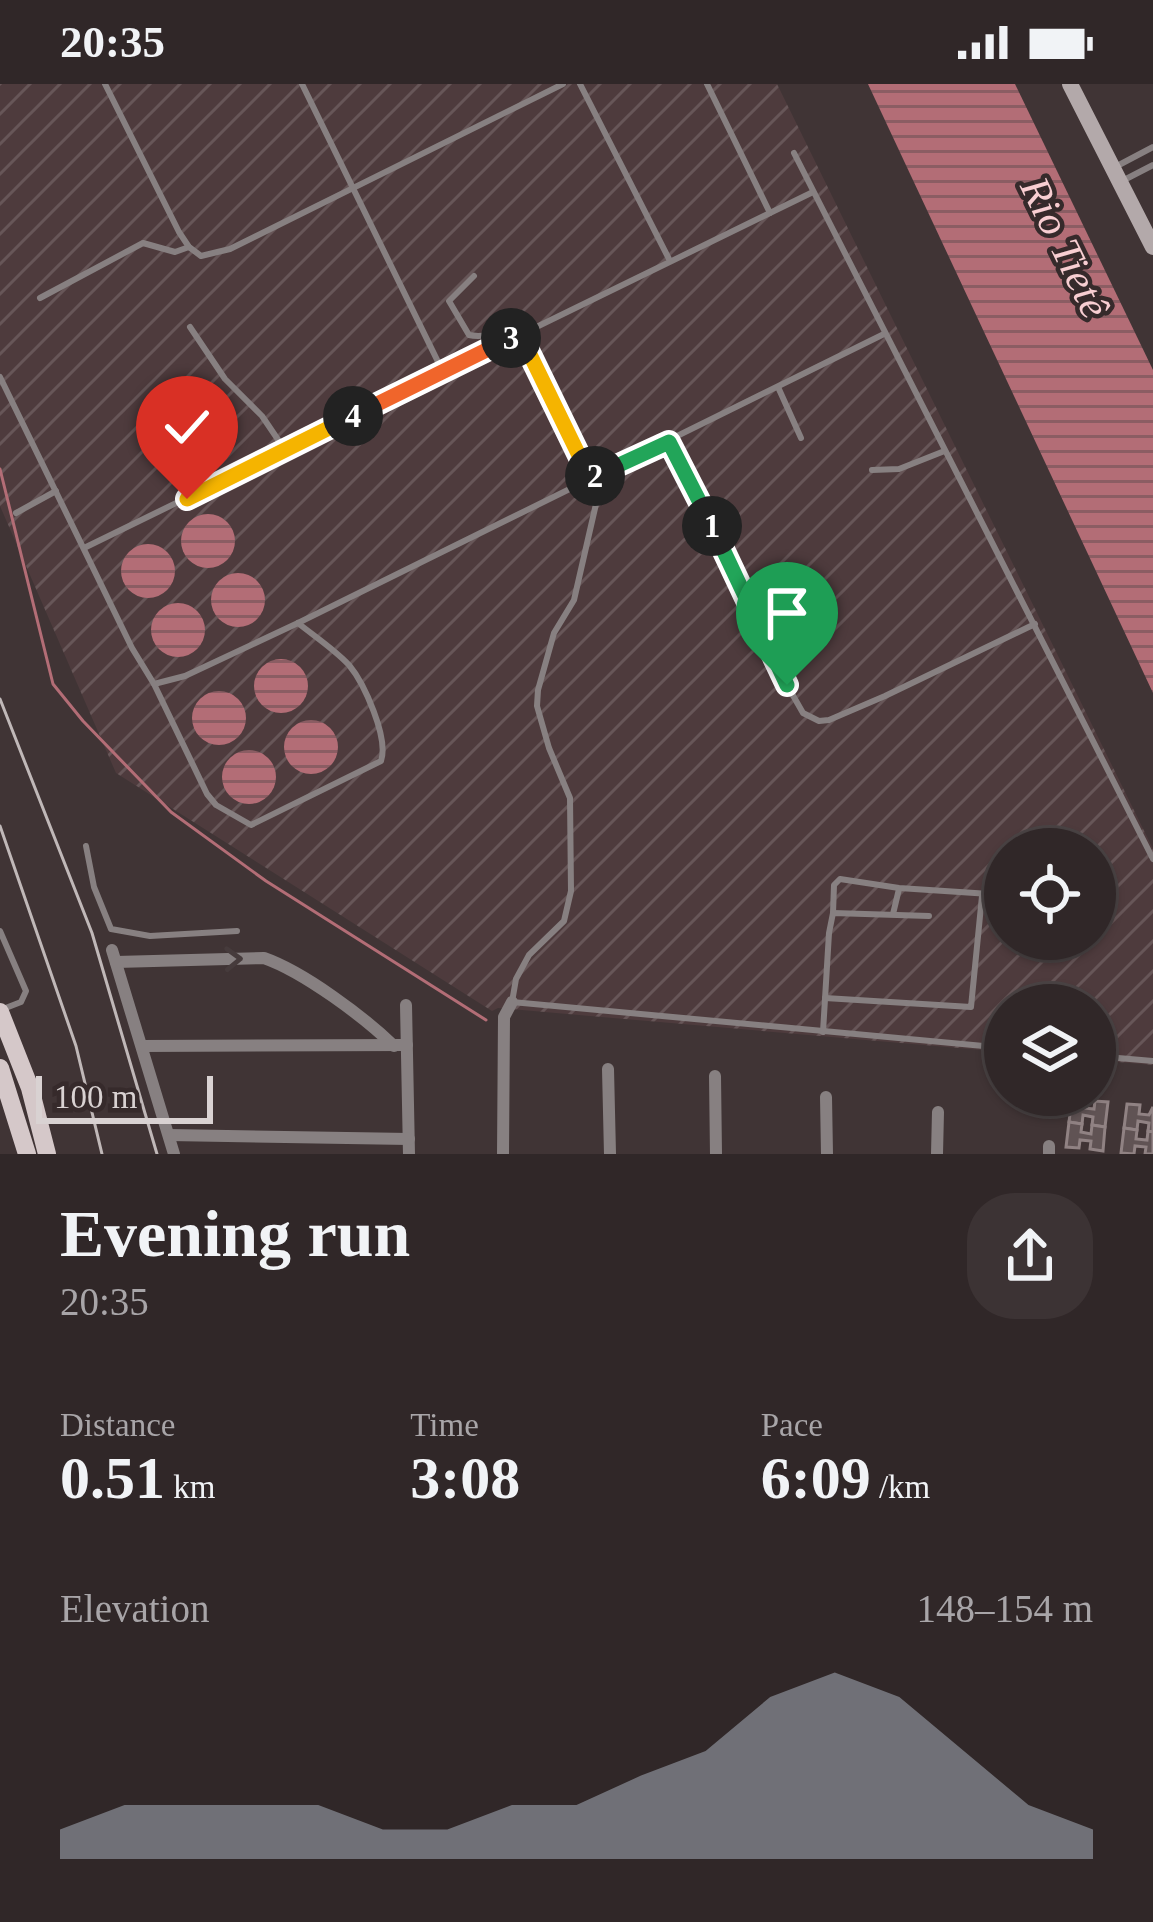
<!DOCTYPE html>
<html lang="en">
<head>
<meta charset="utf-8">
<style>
  body { margin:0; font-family:"Times New Roman",serif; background:#3c3334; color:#f1f3f6; height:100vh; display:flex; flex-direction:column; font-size:45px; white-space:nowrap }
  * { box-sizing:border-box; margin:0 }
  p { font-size:39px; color:#a8a5a8 }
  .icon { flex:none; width:66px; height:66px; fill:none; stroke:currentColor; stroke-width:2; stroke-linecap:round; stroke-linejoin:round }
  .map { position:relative; height:1070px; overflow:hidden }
  .side { display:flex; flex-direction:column; background:#302728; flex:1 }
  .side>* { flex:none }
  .controls { position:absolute; left:984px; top:744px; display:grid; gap:24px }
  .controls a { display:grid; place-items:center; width:132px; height:132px; border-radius:50%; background:#302728; box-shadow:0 3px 9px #0004,0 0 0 3px #4b4445; font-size:60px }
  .scale { position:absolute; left:36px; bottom:30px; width:177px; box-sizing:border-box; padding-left:12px; border:6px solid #d9d2d2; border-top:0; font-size:33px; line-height:42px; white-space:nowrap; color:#d9d2d2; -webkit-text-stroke:9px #362a2b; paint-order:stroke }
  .pin { position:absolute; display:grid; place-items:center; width:102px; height:102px; color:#fff; margin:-123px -51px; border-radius:50% 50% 50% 0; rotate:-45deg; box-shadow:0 0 12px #0007 }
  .pin .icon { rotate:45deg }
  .km { position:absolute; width:60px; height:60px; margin:-30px; border-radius:50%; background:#222; color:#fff; font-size:33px; line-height:60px; text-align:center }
  .round { display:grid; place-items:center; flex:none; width:126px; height:126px; border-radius:48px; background:#3c3334 }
  .overview { display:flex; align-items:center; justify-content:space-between; height:204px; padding:0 60px }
  h1 { font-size:66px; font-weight:800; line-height:90px }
  .figures { display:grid; grid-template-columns:repeat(3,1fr); gap:18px; height:204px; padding:12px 60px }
  .figures div { display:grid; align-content:center }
  .figures b { font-size:60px; font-weight:800 }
  .figures small { font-size:33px; font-weight:400 }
  .figures p { font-size:33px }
  .chart { height:336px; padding:24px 60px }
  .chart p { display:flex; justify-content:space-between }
  .chart svg { width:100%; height:216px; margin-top:12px; fill:#8c9099; opacity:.7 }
  .status { display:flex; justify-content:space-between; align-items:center; height:84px; padding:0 60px; background:#302728; direction:ltr }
  .status svg { height:33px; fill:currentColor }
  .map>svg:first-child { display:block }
  .industrial { fill:url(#industrial-furrows); fill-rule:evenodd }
  .water { fill:url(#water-rules) }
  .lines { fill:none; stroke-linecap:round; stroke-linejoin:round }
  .stream { stroke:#b36d76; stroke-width:3 }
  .building { fill:#605354; stroke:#908283; stroke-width:3 }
  .service { stroke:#878081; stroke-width:6 }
  .minor { stroke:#878081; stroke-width:12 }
  .secondary { stroke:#b3a9aa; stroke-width:16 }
  .primary { stroke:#d5c8c9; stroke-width:18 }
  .rail { stroke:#c0b8b8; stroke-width:3 }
  .oneway { stroke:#463b3c }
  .split-1-casing { stroke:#fff; stroke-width:24 }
  .split-2-casing { stroke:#fff; stroke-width:24 }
  .split-3-casing { stroke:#fff; stroke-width:24 }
  .split-4-casing { stroke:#fff; stroke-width:24 }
  .split-5-casing { stroke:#fff; stroke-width:24 }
  .split-1 { stroke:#22a559; stroke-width:15 }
  .split-2 { stroke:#22a559; stroke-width:15 }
  .split-3 { stroke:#f5b400; stroke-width:15 }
  .split-4 { stroke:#f0652b; stroke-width:15 }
  .split-5 { stroke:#f5b400; stroke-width:15 }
  .labels { text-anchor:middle; stroke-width:9; stroke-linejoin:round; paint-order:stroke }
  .water-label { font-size:42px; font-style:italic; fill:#f8ced2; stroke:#362a2b }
</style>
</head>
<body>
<div class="status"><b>20:35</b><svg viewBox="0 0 49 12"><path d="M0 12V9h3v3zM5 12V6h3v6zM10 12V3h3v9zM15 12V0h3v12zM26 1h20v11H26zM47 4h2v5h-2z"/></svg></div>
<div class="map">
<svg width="1153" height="1070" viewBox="0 0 1153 1070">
  <defs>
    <pattern id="industrial-furrows" width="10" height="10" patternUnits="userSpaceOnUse" patternTransform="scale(3)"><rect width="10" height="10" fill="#4e3b3d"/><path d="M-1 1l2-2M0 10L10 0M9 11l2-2" fill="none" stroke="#675658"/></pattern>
    <pattern id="water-rules" width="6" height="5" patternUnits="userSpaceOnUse" patternTransform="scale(3)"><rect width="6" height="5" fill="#b36d76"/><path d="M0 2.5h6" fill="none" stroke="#8b5d63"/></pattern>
  </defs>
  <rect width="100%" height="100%" fill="#403435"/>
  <path class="industrial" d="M 0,0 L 777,0 L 1153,765 L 1153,981 L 1095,976 L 1095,921 L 1005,921 L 1005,968 L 498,924 L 492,927 L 116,689 L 0,422 ZM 1005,765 L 1095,765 L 1095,855 L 1005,855 Z"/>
  <g class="water">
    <path d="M 868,0 L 1015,0 L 1153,286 L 1153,609 Z"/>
    <circle cx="208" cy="457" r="27"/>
    <circle cx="148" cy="487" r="27"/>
    <circle cx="238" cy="516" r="27"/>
    <circle cx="178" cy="546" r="27"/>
    <circle cx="281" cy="602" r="27"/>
    <circle cx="219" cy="634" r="27"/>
    <circle cx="311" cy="663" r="27"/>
    <circle cx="249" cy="693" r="27"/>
  </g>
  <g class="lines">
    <path class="stream" d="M 0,385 L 53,600 L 83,637 L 171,728 L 266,797 L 486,936"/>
  </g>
  <g class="building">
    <path d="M 1072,1014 L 1085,1015 L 1084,1024 L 1094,1025 L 1095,1017 L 1108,1018 L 1105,1043 L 1092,1041 L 1093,1033 L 1083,1031 L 1082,1040 L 1069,1038 Z"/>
    <path d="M 1127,1020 L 1140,1021 L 1139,1030 L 1149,1031 L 1153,1023 L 1153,1048 L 1148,1047 L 1149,1039 L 1138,1037 L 1137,1046 L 1124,1044 Z"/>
    <path d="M 1069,1038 L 1082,1040 L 1081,1048 L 1091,1050 L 1092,1041 L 1105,1043 L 1103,1067 L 1090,1065 L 1091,1057 L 1080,1056 L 1079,1064 L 1066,1063 Z"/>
    <path d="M 1124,1044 L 1137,1046 L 1136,1055 L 1147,1056 L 1148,1047 L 1153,1048 L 1153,1070 L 1145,1070 L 1146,1063 L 1135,1062 L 1134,1070 L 1121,1069 Z"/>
  </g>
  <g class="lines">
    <g class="service">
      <path d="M 105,0 L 179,148 L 189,163 L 201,172 L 230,165 L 563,0"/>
      <path d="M 302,0 L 443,288"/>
      <path d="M 580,0 L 670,177"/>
      <path d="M 707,0 L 770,129"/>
      <path d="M 794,69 L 1153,775"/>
      <path d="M 1117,82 L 1153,63"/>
      <path d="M 1124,96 L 1153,81"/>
      <path d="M 474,192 L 449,217 L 469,251 C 486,255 502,246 520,250 L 590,394 L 596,420 L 574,516 L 554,549 L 538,606 L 537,622 L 549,664 L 570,714 L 571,807 L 564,837 L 529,871 L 516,895 L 512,918 L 1005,964"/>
      <path d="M 40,214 L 143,159 L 175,168 L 189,163"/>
      <path d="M 190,243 L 225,295 L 262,332 L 285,366"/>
      <path d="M 0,293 L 132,564 L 154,600 L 185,592 L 298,539 L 884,250"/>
      <path d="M 778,303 L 801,354"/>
      <path d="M 669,358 L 744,504 L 787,601 L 803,629 L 819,637 L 829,636 L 885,612 L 1035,540"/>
      <path d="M 872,386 L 899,385 L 942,368"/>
      <path d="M 16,429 L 56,407"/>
      <path d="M 84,464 L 813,108"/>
      <path d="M 154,600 L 207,710 L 216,721 L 251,741 L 381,677 C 389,654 364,599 349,581 C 334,565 314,552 298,539"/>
      <path d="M 86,762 L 94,803 L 111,845 L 150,852 L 237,847"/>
      <path d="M 833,829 L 834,801 L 840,795 L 899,804 L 1005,811"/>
      <path d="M 893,830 L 899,805"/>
      <path d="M 0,847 L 26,907 L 21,918 L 3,925"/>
      <path d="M 825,914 L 971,923 L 982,812"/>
      <path d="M 823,948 L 829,849 L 833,829 L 929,832"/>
      <path d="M 1095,972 L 1153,977"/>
    </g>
    <g class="minor">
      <path d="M 112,866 L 174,1070"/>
      <path d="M 116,878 L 264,874 C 304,888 364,933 394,962"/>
      <path d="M 406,921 L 409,1070"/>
      <path d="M 142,962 L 407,961"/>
      <path d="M 608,985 L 610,1070"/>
      <path d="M 715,992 L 716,1070"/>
      <path d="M 826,1013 L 827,1070"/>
      <path d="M 169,1051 L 409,1055"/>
      <path d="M 503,1070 L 504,933 L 512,918"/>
      <path d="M 937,1070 L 938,1028"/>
      <path d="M 1049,1070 L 1049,1062"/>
    </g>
    <path class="secondary" d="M 1070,0 L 1153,163"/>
    <g class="primary">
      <path d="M 0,928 L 30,1004 L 47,1070"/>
      <path d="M 0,984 L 27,1070"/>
    </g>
    <g class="rail">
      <path d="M 0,615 L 92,849 L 157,1070"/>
      <path d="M 0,742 L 76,962 L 102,1070"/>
    </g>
  </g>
  <defs><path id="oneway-chevron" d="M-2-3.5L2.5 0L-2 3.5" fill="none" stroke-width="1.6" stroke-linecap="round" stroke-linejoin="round" transform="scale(3)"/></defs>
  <use class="oneway" href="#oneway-chevron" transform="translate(233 875) rotate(-2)"/>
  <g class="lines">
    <g class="split-1-casing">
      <path id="split-1" d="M 712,442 L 787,601"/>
    </g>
    <g class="split-2-casing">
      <path id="split-2" d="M 595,392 L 669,358 L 712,442"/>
    </g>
    <g class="split-3-casing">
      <path id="split-3" d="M 511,254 L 520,250 L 590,394 L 595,392"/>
    </g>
    <g class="split-4-casing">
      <path id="split-4" d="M 353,332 L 511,254"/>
    </g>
    <g class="split-5-casing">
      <path id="split-5" d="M 187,415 L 353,332"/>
    </g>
    <use href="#split-1" class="split-1"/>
    <use href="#split-2" class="split-2"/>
    <use href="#split-3" class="split-3"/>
    <use href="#split-4" class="split-4"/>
    <use href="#split-5" class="split-5"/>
  </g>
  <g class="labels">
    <g class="water-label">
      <text transform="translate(1066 163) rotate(64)" y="15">Rio Tietê</text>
    </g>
  </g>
</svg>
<div class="controls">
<a><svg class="icon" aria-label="locate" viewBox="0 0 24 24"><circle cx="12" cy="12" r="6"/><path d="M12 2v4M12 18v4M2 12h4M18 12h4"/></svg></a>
<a><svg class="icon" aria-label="layers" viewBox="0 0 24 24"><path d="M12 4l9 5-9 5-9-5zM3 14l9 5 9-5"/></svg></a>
</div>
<div class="scale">100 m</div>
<div class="pin" style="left:787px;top:601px;background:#1e9e55"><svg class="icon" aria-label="arrive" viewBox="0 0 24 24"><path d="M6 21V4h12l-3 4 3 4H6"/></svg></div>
<div class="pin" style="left:187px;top:415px;background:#d93025"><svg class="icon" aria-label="check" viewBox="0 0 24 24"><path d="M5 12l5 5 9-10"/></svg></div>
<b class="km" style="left:712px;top:442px">1</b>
<b class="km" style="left:595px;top:392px">2</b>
<b class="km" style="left:511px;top:254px">3</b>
<b class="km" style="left:353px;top:332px">4</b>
</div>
<section class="side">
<div class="overview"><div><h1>Evening run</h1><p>20:35</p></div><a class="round"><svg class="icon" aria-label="share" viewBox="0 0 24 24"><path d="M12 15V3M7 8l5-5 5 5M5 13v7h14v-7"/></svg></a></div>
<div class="figures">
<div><p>Distance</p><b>0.51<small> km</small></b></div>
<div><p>Time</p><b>3:08</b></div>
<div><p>Pace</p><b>6:09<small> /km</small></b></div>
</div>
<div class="chart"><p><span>Elevation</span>148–154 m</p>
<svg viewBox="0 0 160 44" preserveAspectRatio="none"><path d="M0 44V38L10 33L20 33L30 33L40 33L50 38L60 38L70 33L80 33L90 27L100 22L110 11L120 6L130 11L140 22L150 33L160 38V44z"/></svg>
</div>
</section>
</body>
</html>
